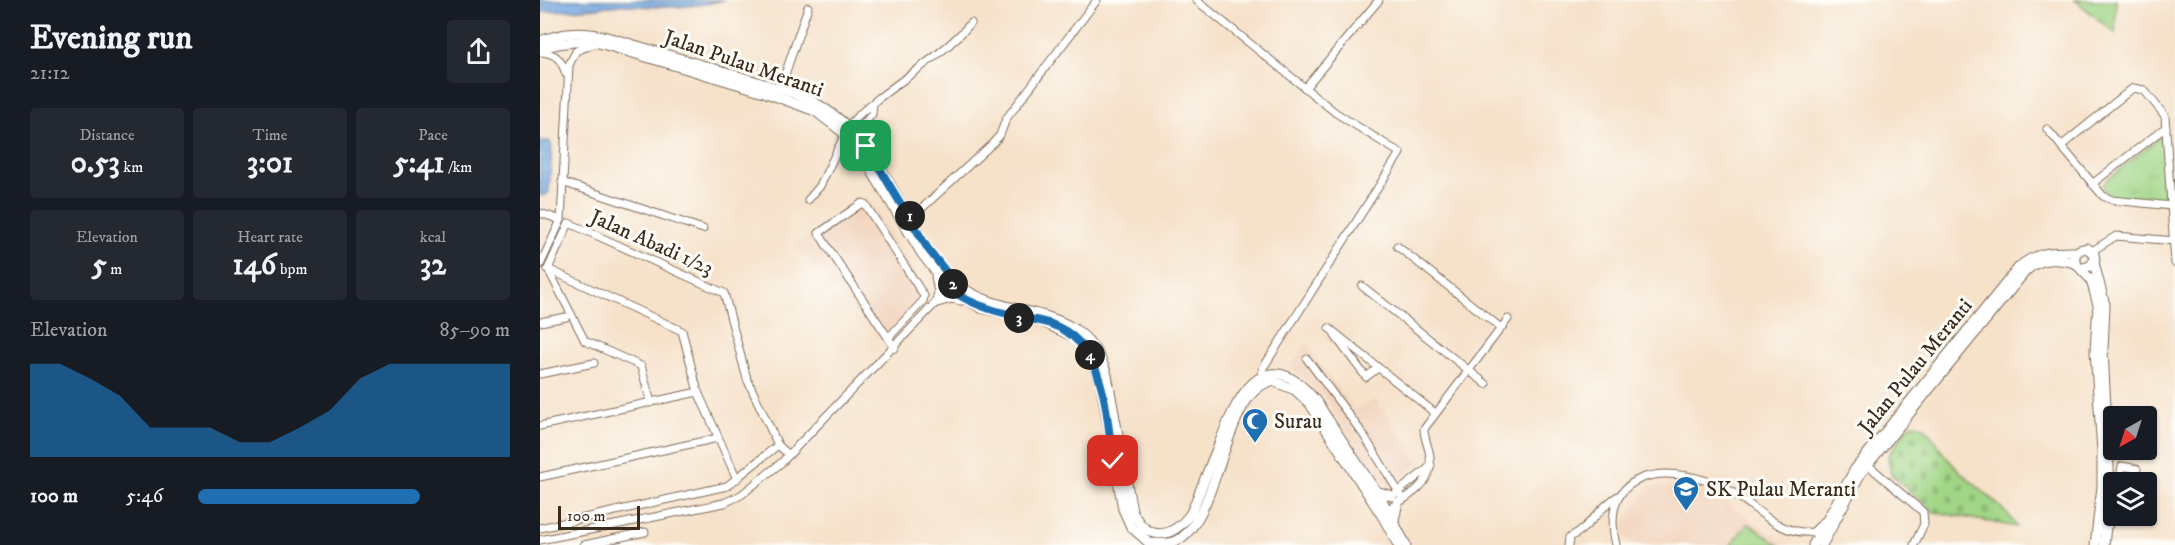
<!DOCTYPE html>
<html lang="en">
<head>
<meta charset="utf-8">
<style>
  body { margin:0; font-family:"IM FELL DW Pica",serif; background:#242831; color:#f1f3f6; height:100vh; display:flex; flex-direction:column; font-size:22px; white-space:nowrap }
  * { box-sizing:border-box; margin:0 }
  p { font-size:20px; color:#9ea1a6 }
  .icon { flex:none; width:33px; height:33px; fill:none; stroke:currentColor; stroke-width:2; stroke-linecap:round; stroke-linejoin:round }
  .map { position:relative; flex:1; overflow:hidden }
  .details { display:flex; flex-direction:column; background:#171b24; width:540px }
  .details>* { flex:none }
  .needle { width:39px; rotate:219deg }
  .fabs { position:absolute; left:1563px; top:406px; display:grid; gap:12px }
  .fabs a { display:grid; place-items:center; width:54px; height:54px; border-radius:6px; background:#171b24; box-shadow:0 2px 4px #0004; font-size:30px }
  .scale { position:absolute; left:18px; bottom:15px; width:82px; box-sizing:border-box; padding-left:6px; border:3px solid #3b2a1e; border-top:0; font-size:16px; line-height:21px; white-space:nowrap; color:#3b2a1e; -webkit-text-stroke:4px #fdfcf7; paint-order:stroke }
  .pin { position:absolute; display:grid; place-items:center; width:51px; height:51px; color:#fff; margin:-26px; border-radius:12px; box-shadow:0 3px 9px #0006 }
  .km { position:absolute; width:30px; height:30px; margin:-15px; border-radius:50%; background:#222; color:#fff; font-size:16px; line-height:30px; text-align:center }
  .round { display:grid; place-items:center; flex:none; width:63px; height:63px; border-radius:6px; background:#242831 }
  .overview { display:flex; align-items:center; justify-content:space-between; height:102px; padding:0 30px }
  h1 { font-size:33px; font-weight:700; line-height:45px }
  .metrics { display:grid; grid-template-columns:repeat(3,1fr); gap:9px; height:102px; padding:6px 30px }
  .metrics div { display:grid; align-content:center; border-radius:6px; background:#242831; text-align:center }
  .metrics b { font-size:30px; font-weight:700 }
  .metrics small { font-size:16px; font-weight:400 }
  .metrics p { font-size:16px }
  .chart { height:168px; padding:12px 30px }
  .chart p { display:flex; justify-content:space-between }
  .chart svg { width:100%; height:108px; margin-top:6px; fill:#1f6fb2; opacity:.7 }
  ul { padding:0 30px; list-style:none; font-size:20px }
  li { display:grid; grid-template-columns:96px 72px 1fr; align-items:center; height:45px }
  li i { height:15px; border-radius:8px; background:#1f6fb2 }
  main { display:flex; flex:1; min-height:0 }
  .map>svg:first-child { display:block }
  .built { fill:#f2d4be }
  .grass { fill:url(#grass-dots); stroke:#6e8052; stroke-width:1.5 }
  .cemetery { fill:url(#cemetery-stones); stroke:#6e8052; stroke-width:1.5 }
  .park { fill:url(#park-tufts); stroke:#6e8052; stroke-width:1.5 }
  .pitch { fill:#a1d687; stroke:#6e8052; stroke-width:1.5 }
  .water { fill:url(#water-ripples); stroke:#586880; stroke-width:1.5 }
  .lines { fill:none; stroke-linecap:round; stroke-linejoin:round }
  .minor-casing { stroke:#7c6a5a; stroke-width:9 }
  .major-casing { stroke:#7c6a5a; stroke-width:11 }
  .minor { stroke:#fff; stroke-width:7 }
  .major { stroke:#fff; stroke-width:9 }
  .route-casing { stroke:#fff; stroke-width:12 }
  .route { stroke:#1f6fb2; stroke-width:8 }
  .labels { text-anchor:middle; stroke-width:6; stroke-linejoin:round; paint-order:stroke }
  .street-label { font-size:21px; fill:#3b2a1e; stroke:#fdfcf7 }
  .poi-label { font-size:21px; fill:#3b2a1e; stroke:#fdfcf7; text-anchor:start }
</style>
</head>
<body>
<main>
<section class="details">
<div class="overview"><div><h1>Evening run</h1><p>21:12</p></div><a class="round"><svg class="icon" aria-label="share" viewBox="0 0 24 24"><path d="M12 15V3M7 8l5-5 5 5M5 13v7h14v-7"/></svg></a></div>
<div class="metrics">
<div><p>Distance</p><b>0.53<small> km</small></b></div>
<div><p>Time</p><b>3:01</b></div>
<div><p>Pace</p><b>5:41<small> /km</small></b></div>
</div>
<div class="metrics">
<div><p>Elevation</p><b>5<small> m</small></b></div>
<div><p>Heart rate</p><b>146<small> bpm</small></b></div>
<div><p>kcal</p><b>32</b></div>
</div>
<div class="chart"><p><span>Elevation</span>85–90 m</p>
<svg viewBox="0 0 160 44" preserveAspectRatio="none"><path d="M0 44V6L10 6L20 12L30 19L40 32L50 32L60 32L70 38L80 38L90 32L100 25L110 12L120 6L130 6L140 6L150 6L160 6V44z"/></svg>
</div>
<ul>
<li><b>100 m</b>5:46<i style="width:71%"></i></li>
</ul>
</section>
<div class="map">
<svg width="1635" height="545" viewBox="0 0 1635 545">
  <defs>
    <pattern id="grass-dots" width="8" height="8" patternUnits="userSpaceOnUse" patternTransform="scale(1.5)"><rect width="8" height="8" fill="#a1d687"/><path d="M2 2h.1M6 6h.1" fill="none" stroke="#8cb874" stroke-width="1.8" stroke-linecap="round"/></pattern>
    <pattern id="cemetery-stones" width="16" height="16" patternUnits="userSpaceOnUse" patternTransform="scale(1.5)"><rect width="16" height="16" fill="#a1d687"/><path d="M2 7V4a2 2 0 0 1 4 0v3zM10 15v-3a2 2 0 0 1 4 0v3z" fill="#8cb874"/></pattern>
    <pattern id="park-tufts" width="24" height="20" patternUnits="userSpaceOnUse" patternTransform="scale(1.5)"><rect width="24" height="20" fill="#a1d687"/><path d="M3 7l-1-3M5 7V3M7 7l1-3M15 17l-1-3M17 17v-4M19 17l1-3" fill="none" stroke="#8cb874"/></pattern>
    <pattern id="water-ripples" width="26" height="14" patternUnits="userSpaceOnUse" patternTransform="scale(1.5)"><rect width="26" height="14" fill="#75a7e1"/><path d="M2 4q2-2 4 0t4 0M15 11q2-2 4 0t4 0" fill="none" stroke="#6188b6"/></pattern>
  </defs>
  <rect width="100%" height="100%" fill="#fdfcf7"/>
  <filter id="ink" filterUnits="userSpaceOnUse"><feTurbulence type="fractalNoise" baseFrequency=".0167" numOctaves="2"/><feDisplacementMap in="SourceGraphic" scale="12" xChannelSelector="R" yChannelSelector="G"/><feConvolveMatrix kernelMatrix="1 2 1 2 8 2 1 2 1" color-interpolation-filters="sRGB"/></filter>
  <filter id="wash" filterUnits="userSpaceOnUse"><feTurbulence type="fractalNoise" baseFrequency=".008" numOctaves="4" result="noise"/><feDisplacementMap in="SourceGraphic" scale="24" xChannelSelector="R" yChannelSelector="G"/><feGaussianBlur stdDeviation="1.35" result="paint"/><feColorMatrix in="noise" values="0 0 0 0 0 0 0 0 0 0 0 0 0 0 0 0 0 1.4 0 .05"/><feComposite in="paint" operator="in"/></filter>
  <g filter="url(#wash)">
    <rect width="100%" height="100%" fill="#f6e1c9"/>
    <g class="built">
      <path d="M 326,197 L 390,295 L 345,343 L 255,245 Z"/>
      <path d="M 766,344 L 814,410 L 836,399 L 879,463 L 848,488 L 839,482 L 784,397 L 751,368 Z"/>
      <path d="M 1109,487 L 1141,487 L 1170,492 L 1248,545 L 1096,545 L 1078,532 Z"/>
    </g>
    <path class="grass" d="M 1535,0 L 1576,0 L 1575,33 Z"/>
    <path class="cemetery" d="M 1374,424 C 1387,424 1394,440 1400,449 C 1421,479 1456,496 1477,527 L 1394,512 L 1351,474 L 1348,456 L 1368,427 Z"/>
    <path class="park" d="M 1619,138 L 1625,141 L 1629,197 L 1625,202 L 1569,197 L 1563,188 L 1563,183 Z"/>
    <path class="pitch" d="M 1208,523 L 1239,545 L 1191,545 Z"/>
    <g class="water">
      <path d="M 0,0 L 184,0 C 154,8 116,8 85,5 C 77,4 71,8 62,6 L 59,8 L 0,12 Z"/>
      <path d="M 0,141 L 9,141 L 12,147 L 9,192 L 4,196 L 0,195 Z"/>
    </g>
  </g>
  <g filter="url(#ink)">
    <g class="lines">
      <g class="minor-casing">
        <g id="minor">
          <path d="M 656,0 L 796,113 L 860,153 L 723,368 L 721,376"/>
          <path d="M 0,52 C 16,53 21,59 26,74"/>
          <path d="M 765,88 L 839,0"/>
          <path d="M 240,89 L 268,7"/>
          <path d="M 308,126 C 344,87 394,65 431,23"/>
          <path d="M 1507,129 L 1563,196 L 1572,200 L 1632,206"/>
          <path d="M 316,133 L 332,114 L 333,104"/>
          <path d="M 1521,146 L 1593,88 L 1604,90 L 1625,116 L 1635,263"/>
          <path d="M 22,182 L 163,229"/>
          <path d="M 1552,184 L 1626,127"/>
          <path d="M 268,200 L 280,186 L 305,134"/>
          <path d="M 0,213 L 21,220"/>
          <path d="M 370,216 L 380,210 L 453,143 L 460,135 L 466,119 L 557,0"/>
          <path d="M 857,246 L 961,328"/>
          <path d="M 1552,251 L 1576,236 L 1635,241"/>
          <path d="M 0,265 L 21,220 L 29,65 L 36,51 L 54,44"/>
          <path d="M 8,269 L 142,331 L 158,392 L 197,479"/>
          <path d="M 822,286 L 946,384"/>
          <path d="M 0,322 L 26,317"/>
          <path d="M 789,328 L 895,413"/>
          <path d="M 795,336 L 826,377 L 838,368"/>
          <path d="M 348,338 L 383,301 L 384,296 L 325,204 L 322,203 L 279,233 L 285,243 L 355,348"/>
          <path d="M 767,359 L 823,434 L 863,499"/>
          <path d="M 0,374 L 54,363"/>
          <path d="M 111,403 L 101,366 L 45,341 L 8,269 L 29,223 L 184,293 L 207,379 L 238,445 L 249,455"/>
          <path d="M 0,426 L 158,392"/>
          <path d="M 1328,465 L 1383,512 L 1384,524 L 1374,545"/>
          <path d="M 0,477 L 178,438"/>
          <path d="M 1579,483 L 1582,466 L 1597,469"/>
          <path d="M 855,494 L 891,466"/>
          <path d="M 843,512 C 864,499 894,486 890,457 C 889,447 884,439 884,429 L 968,319"/>
          <path d="M 1569,525 L 1574,510"/>
          <path d="M 0,528 L 187,486 L 238,445"/>
          <path d="M 0,540 L 184,503 L 201,495 L 241,463 L 411,287"/>
          <path d="M 44,545 L 105,532"/>
          <path d="M 1029,545 L 1030,537 C 1050,528 1059,507 1078,496"/>
          <path d="M 1076,545 C 1059,472 1122,463 1176,484 C 1210,496 1232,536 1273,532 L 1283,522"/>
        </g>
      </g>
      <g class="major-casing">
        <g id="major">
          <path d="M 0,41 C 23,32 43,31 67,37 C 115,51 163,65 211,80 C 233,87 259,93 279,105 C 302,119 319,135 334,158 C 357,191 386,260 416,283 C 469,325 542,296 567,375 L 592,511 C 608,543 632,539 651,513 C 660,492 668,470 677,449 C 696,399 723,337 776,401 L 843,502 L 866,545"/>
          <path d="M 0,49 C 20,42 38,40 59,43 L 224,92 L 275,111 L 305,134 L 320,152 L 382,254 L 409,289 L 441,308 L 503,322 L 534,337 L 545,347 L 560,379 L 583,509 L 591,527 L 609,543 C 618,543 628,545 636,541 C 681,520 683,388 733,381 L 755,390 L 770,404 L 844,519 L 858,545"/>
          <path d="M 1554,263 L 1565,305 L 1563,350 L 1570,489 L 1564,545"/>
          <path d="M 1543,268 L 1550,266 L 1555,260 L 1554,254 L 1547,248 L 1539,250 L 1534,257 L 1537,265 L 1551,280 L 1558,305 L 1555,351 L 1562,450 L 1562,487 L 1555,545"/>
          <path d="M 396,276 L 399,292 L 397,302 L 412,298 L 421,300"/>
          <path d="M 836,491 L 852,496"/>
          <path d="M 854,520 L 858,502"/>
          <path d="M 1273,545 L 1315,469 L 1479,267 C 1497,251 1514,252 1536,252"/>
          <path d="M 1282,545 L 1321,473 L 1485,272 C 1499,257 1517,258 1535,263"/>
        </g>
      </g>
      <use href="#minor" class="minor"/>
      <use href="#major" class="major"/>
    </g>
  </g>
  <g class="lines" filter="url(#ink)">
    <g class="route-casing">
      <path id="route" d="M 326,146 L 388,249 L 415,283 L 409,289 C 438,309 466,314 500,321 C 566,335 565,407 573,461"/>
    </g>
    <use href="#route" class="route"/>
  </g>
  <defs>
    <g id="mosque-pin" transform="scale(1.35)"><path d="M0 17L-7.5 6A9.5 9.5 0 1 1 7.5 6Z" fill="#1f6fb2" stroke="#fdfcf7"/><path d="M3.5-4.9A6 6 0 1 0 3.5 4.9A5 5 0 1 1 3.5-4.9Z" fill="#fff"/></g>
    <g id="school-pin" transform="scale(1.35)"><path d="M0 17L-7.5 6A9.5 9.5 0 1 1 7.5 6Z" fill="#1f6fb2" stroke="#fdfcf7"/><path d="M0-5L7-2L0 1L-7-2ZM-4 1L0 2.5L4 1V4Q0 6-4 4Z" fill="#fff"/></g>
  </defs>
  <g fill-rule="evenodd">
    <use href="#mosque-pin" x="715" y="421"/>
    <use href="#school-pin" x="1146" y="489"/>
  </g>
  <g class="labels">
    <g class="street-label">
      <text transform="translate(204 63) rotate(19)" y="7">Jalan Pulau Meranti</text>
      <text transform="translate(112 242) rotate(24)" y="7">Jalan Abadi 1/23</text>
      <text transform="translate(1375 366) rotate(-51)" y="7">Jalan Pulau Meranti</text>
    </g>
    <g class="poi-label">
      <text x="734" y="428">Surau</text>
      <text x="1166" y="496">SK Pulau Meranti</text>
    </g>
  </g>
</svg>
<div class="fabs">
<a><svg class="needle" viewBox="-14 -14 28 28"><path d="M0-13l5 13h-10z" fill="#e53935"/><path d="M0 13l5-13h-10z" fill="#9ea1a6"/></svg></a>
<a><svg class="icon" aria-label="layers" viewBox="0 0 24 24"><path d="M12 4l9 5-9 5-9-5zM3 14l9 5 9-5"/></svg></a>
</div>
<div class="scale">100 m</div>
<div class="pin" style="left:326px;top:146px;background:#1e9e55"><svg class="icon" aria-label="arrive" viewBox="0 0 24 24"><path d="M6 21V4h12l-3 4 3 4H6"/></svg></div>
<div class="pin" style="left:573px;top:461px;background:#d93025"><svg class="icon" aria-label="check" viewBox="0 0 24 24"><path d="M5 12l5 5 9-10"/></svg></div>
<b class="km" style="left:370px;top:216px">1</b>
<b class="km" style="left:413px;top:284px">2</b>
<b class="km" style="left:479px;top:318px">3</b>
<b class="km" style="left:550px;top:355px">4</b>
</div>
</main>
</body>
</html>
